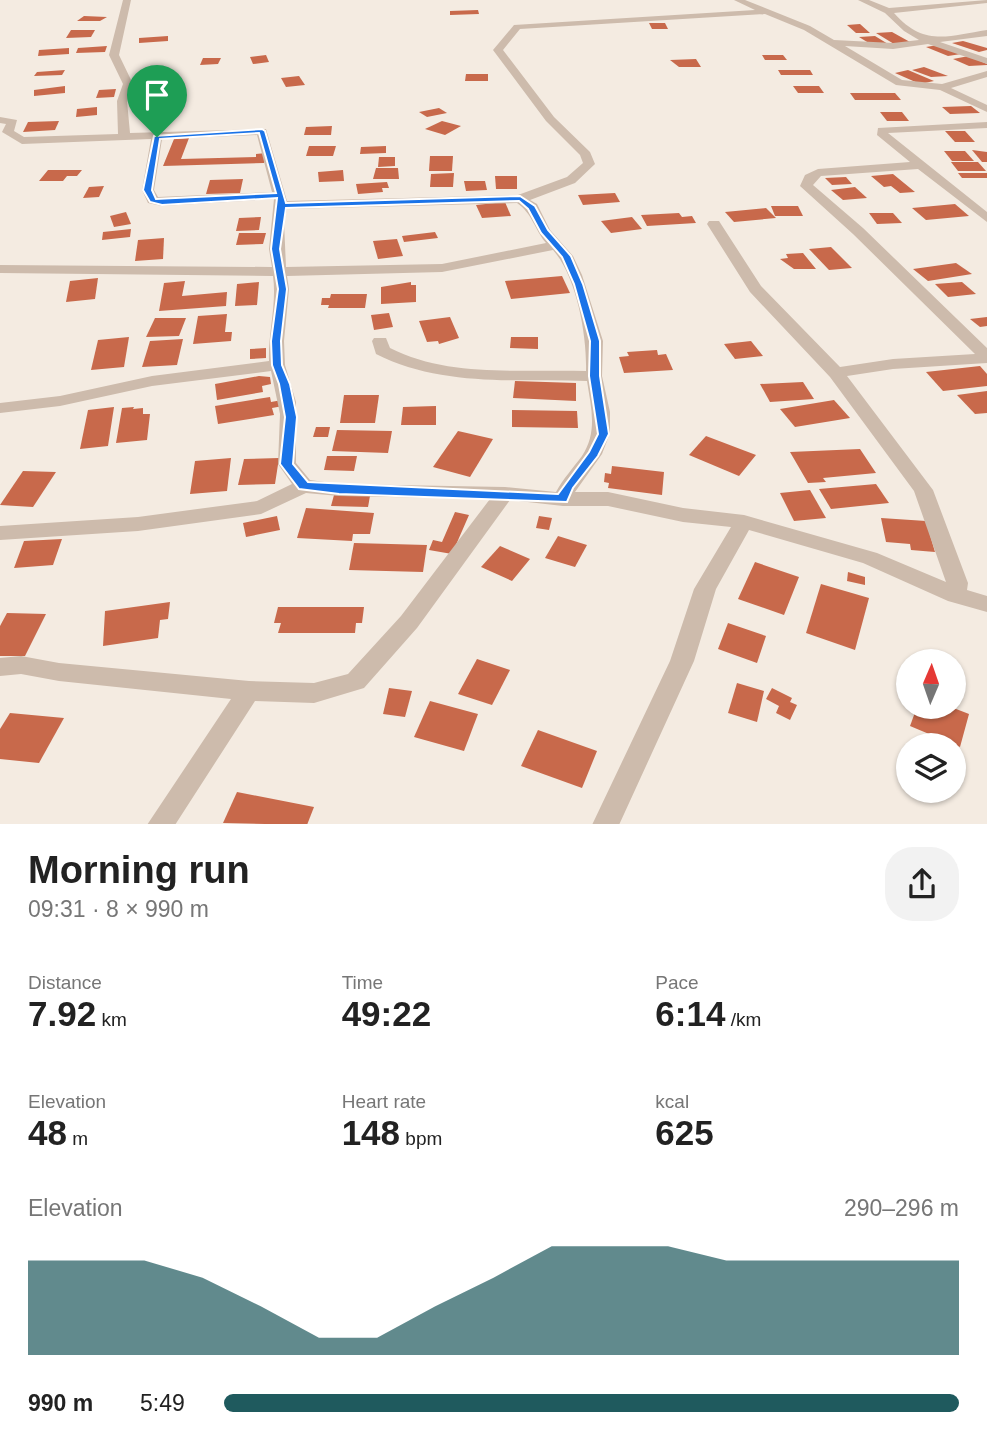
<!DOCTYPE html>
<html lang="en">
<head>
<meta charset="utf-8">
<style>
  body { margin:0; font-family:Arial,sans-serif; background:#f2f2f2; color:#222; height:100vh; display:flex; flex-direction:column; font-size:26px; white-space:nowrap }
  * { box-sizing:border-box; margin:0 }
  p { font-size:23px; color:#767676 }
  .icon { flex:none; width:38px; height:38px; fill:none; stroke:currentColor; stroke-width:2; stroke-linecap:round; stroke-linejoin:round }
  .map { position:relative; height:824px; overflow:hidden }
  .panel { display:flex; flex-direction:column; background:#fff; flex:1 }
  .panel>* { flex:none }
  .needle { width:46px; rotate:2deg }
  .controls { position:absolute; left:896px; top:649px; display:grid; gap:14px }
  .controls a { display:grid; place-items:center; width:70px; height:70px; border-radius:50%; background:#fff; box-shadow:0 2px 5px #0004; font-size:35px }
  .pin { position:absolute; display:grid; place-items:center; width:60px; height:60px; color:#fff; margin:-72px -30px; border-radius:50% 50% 50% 0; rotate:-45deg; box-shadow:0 0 7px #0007 }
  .pin .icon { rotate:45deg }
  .round { display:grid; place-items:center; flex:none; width:74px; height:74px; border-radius:28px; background:#f2f2f2 }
  .head { display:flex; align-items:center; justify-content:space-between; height:119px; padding:0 28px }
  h1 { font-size:38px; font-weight:700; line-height:52px }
  .stats { display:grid; grid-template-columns:repeat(3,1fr); gap:10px; height:119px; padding:7px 28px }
  .stats div { display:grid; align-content:center }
  .stats b { font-size:35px; font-weight:700 }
  .stats small { font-size:19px; font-weight:400 }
  .stats p { font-size:19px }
  .chart { height:196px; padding:14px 28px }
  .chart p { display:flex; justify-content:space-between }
  .chart svg { width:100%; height:126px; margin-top:7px; fill:#1f5a5e; opacity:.7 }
  ul { padding:0 28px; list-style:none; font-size:23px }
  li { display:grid; grid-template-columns:112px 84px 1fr; align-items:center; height:52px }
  li i { height:18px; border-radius:9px; background:#1f5a5e }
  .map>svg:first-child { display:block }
  .building { fill:#c8694b }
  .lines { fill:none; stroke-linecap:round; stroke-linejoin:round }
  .minor { fill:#cdbbac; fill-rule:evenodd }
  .route { fill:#1a73e8; stroke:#fff; stroke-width:2; fill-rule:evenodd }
</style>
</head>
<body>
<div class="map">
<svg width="987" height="825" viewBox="0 0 987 825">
  <rect width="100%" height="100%" fill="#f4ebe1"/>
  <g class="building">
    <path d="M 478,10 L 479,14 L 450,15 L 450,11 Z"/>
    <path d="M 84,16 L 107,17 L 100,21 L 77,21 Z"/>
    <path d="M 649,23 L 665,23 L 668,29 L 652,29 Z"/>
    <path d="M 860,24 L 870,33 L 856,33 L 847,25 Z"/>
    <path d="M 71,30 L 95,30 L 91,37 L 66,38 Z"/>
    <path d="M 892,32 L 910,42 L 894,44 L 876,33 Z"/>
    <path d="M 168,36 L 168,41 L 139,43 L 139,38 Z"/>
    <path d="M 875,36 L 888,44 L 872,45 L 859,37 Z"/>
    <path d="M 963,41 L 987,48 L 987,50 L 979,52 L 952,43 Z"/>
    <path d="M 938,45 L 961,54 L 948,56 L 926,47 Z"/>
    <path d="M 107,46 L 105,52 L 76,53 L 78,48 Z"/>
    <path d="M 69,48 L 69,54 L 38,56 L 39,50 Z"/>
    <path d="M 266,55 L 269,62 L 253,64 L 250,57 Z"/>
    <path d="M 762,55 L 783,55 L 787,60 L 765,60 Z"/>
    <path d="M 969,56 L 987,64 L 987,65 L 969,66 L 953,59 Z"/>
    <path d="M 203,58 L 221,58 L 218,64 L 200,65 Z"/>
    <path d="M 696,59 L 701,67 L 679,67 L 670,60 Z"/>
    <path d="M 924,67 L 948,76 L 931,77 L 912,70 Z"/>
    <path d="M 65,70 L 62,75 L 34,76 L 37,72 Z"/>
    <path d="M 778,70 L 810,70 L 813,75 L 781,75 Z"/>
    <path d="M 908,70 L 934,81 L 920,84 L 895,73 Z"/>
    <path d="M 466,74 L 488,74 L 488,81 L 465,81 Z"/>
    <path d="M 299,76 L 305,85 L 286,87 L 281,78 Z"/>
    <path d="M 180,81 L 172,87 L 151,88 L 173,88 L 172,90 L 178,90 L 176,94 L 138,95 L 147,88 L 140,86 L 142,82 Z"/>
    <path d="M 65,86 L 65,93 L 34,96 L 34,90 Z"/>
    <path d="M 793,86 L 819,86 L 824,93 L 798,93 Z"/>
    <path d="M 116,89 L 114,97 L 96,98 L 99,90 Z"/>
    <path d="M 850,93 L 895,93 L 901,100 L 855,100 Z"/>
    <path d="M 971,106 L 980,113 L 950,114 L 942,107 Z"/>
    <path d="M 97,107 L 97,115 L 76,117 L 77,109 Z"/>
    <path d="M 439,108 L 447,113 L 427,117 L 419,112 Z"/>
    <path d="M 880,112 L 902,112 L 909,121 L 887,121 Z"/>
    <path d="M 59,121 L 55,130 L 23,132 L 28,122 Z"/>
    <path d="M 442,121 L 461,126 L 445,135 L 425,129 Z"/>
    <path d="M 332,126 L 331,135 L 304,135 L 306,127 Z"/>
    <path d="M 945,131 L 965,131 L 975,142 L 955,142 Z"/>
    <path d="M 189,138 L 181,159 L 256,157 L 256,154 L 266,153 L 264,163 L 163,166 L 174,139 Z"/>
    <path d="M 309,146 L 336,146 L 333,156 L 306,156 Z"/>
    <path d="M 386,146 L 386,153 L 360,154 L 361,147 Z"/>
    <path d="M 972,150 L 987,152 L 987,162 L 982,162 Z"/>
    <path d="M 944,151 L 965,151 L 974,161 L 952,161 Z"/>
    <path d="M 430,156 L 453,156 L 452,171 L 429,171 Z"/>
    <path d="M 379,157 L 395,157 L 395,166 L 378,167 Z"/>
    <path d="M 951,162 L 978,162 L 986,171 L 958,171 Z"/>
    <path d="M 376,168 L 398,168 L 399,179 L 373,179 Z"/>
    <path d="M 48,170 L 82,170 L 77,176 L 67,176 L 63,181 L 39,181 Z"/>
    <path d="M 343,170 L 344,181 L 319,182 L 318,172 Z"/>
    <path d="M 454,173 L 453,187 L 430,187 L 431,174 Z"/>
    <path d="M 958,173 L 987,173 L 987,178 L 962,178 Z"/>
    <path d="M 893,174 L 915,192 L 900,193 L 891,186 L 884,187 L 871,176 Z"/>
    <path d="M 495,176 L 517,176 L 517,189 L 496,189 Z"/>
    <path d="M 846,177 L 852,184 L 832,185 L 825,178 Z"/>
    <path d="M 243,179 L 240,193 L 206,194 L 210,180 Z"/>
    <path d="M 464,181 L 485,181 L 487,190 L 466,191 Z"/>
    <path d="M 387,182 L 389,188 L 382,188 L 383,192 L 358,194 L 356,184 Z"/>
    <path d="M 104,186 L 99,197 L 83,198 L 89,187 Z"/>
    <path d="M 855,187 L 867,198 L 843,200 L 831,190 Z"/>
    <path d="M 615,193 L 620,202 L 583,205 L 578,195 Z"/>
    <path d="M 505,202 L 511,216 L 482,218 L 476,205 Z"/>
    <path d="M 955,204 L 969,216 L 926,220 L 912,208 Z"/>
    <path d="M 771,206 L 798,206 L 803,216 L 775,216 Z"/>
    <path d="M 766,208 L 776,218 L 734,222 L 725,212 Z"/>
    <path d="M 126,212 L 131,224 L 114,227 L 110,216 Z"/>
    <path d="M 679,213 L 682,217 L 692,216 L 696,223 L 647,226 L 641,215 Z"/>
    <path d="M 869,213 L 893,213 L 902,223 L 877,224 Z"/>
    <path d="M 261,217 L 259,230 L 236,231 L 239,218 Z"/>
    <path d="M 632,217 L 642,229 L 611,233 L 601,221 Z"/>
    <path d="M 131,229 L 130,237 L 102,240 L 103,232 Z"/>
    <path d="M 435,232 L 438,238 L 404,242 L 402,236 Z"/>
    <path d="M 239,233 L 266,233 L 263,244 L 236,245 Z"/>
    <path d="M 164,238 L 163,259 L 135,261 L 138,240 Z"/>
    <path d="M 397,239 L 403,256 L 378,259 L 373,241 Z"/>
    <path d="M 831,247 L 852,268 L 829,270 L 809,249 Z"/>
    <path d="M 803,253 L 816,269 L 794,269 L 780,259 L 788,258 L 786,254 Z"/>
    <path d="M 956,263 L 972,274 L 928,281 L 913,269 Z"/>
    <path d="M 562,276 L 570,293 L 511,299 L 505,281 Z"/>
    <path d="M 98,278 L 95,299 L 66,302 L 70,281 Z"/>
    <path d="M 185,281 L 182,296 L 227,292 L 226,306 L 159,311 L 164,283 Z"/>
    <path d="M 259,282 L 257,305 L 235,306 L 237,284 Z"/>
    <path d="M 411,282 L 411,285 L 416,285 L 416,302 L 381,304 L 381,287 Z"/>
    <path d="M 962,282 L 976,294 L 948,297 L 935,284 Z"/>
    <path d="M 331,294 L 367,294 L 365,308 L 328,308 L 329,305 L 321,305 L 322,298 L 330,298 Z"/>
    <path d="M 389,313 L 393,327 L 374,330 L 371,315 Z"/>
    <path d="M 227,314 L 225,332 L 232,332 L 231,341 L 193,344 L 198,316 Z"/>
    <path d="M 450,317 L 459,338 L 439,344 L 438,341 L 427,342 L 419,321 Z"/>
    <path d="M 987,317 L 987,326 L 980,327 L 970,319 Z"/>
    <path d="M 155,318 L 186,318 L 179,336 L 146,337 Z"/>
    <path d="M 129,337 L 124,367 L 91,370 L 98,340 Z"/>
    <path d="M 511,337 L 538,337 L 538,349 L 510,348 Z"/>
    <path d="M 183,339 L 177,365 L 142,367 L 150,341 Z"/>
    <path d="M 751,341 L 763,356 L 735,359 L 724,344 Z"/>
    <path d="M 266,348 L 266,358 L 250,359 L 250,349 Z"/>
    <path d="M 657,350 L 658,355 L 666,354 L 673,370 L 624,373 L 619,357 L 629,356 L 627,352 Z"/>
    <path d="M 980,366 L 987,374 L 987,386 L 943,391 L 926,372 Z"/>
    <path d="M 259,376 L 270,377 L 271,384 L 262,386 L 263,392 L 217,400 L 215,384 Z"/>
    <path d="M 515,381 L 576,383 L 576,401 L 513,398 Z"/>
    <path d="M 803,382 L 814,399 L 770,402 L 760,384 Z"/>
    <path d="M 987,391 L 987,413 L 975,414 L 957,395 Z"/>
    <path d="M 344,395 L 379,395 L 375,423 L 340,423 Z"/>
    <path d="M 270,397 L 271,402 L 282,400 L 283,406 L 272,408 L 274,415 L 218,424 L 215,406 Z"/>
    <path d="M 834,400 L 850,418 L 795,427 L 780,409 Z"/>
    <path d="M 436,406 L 436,425 L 401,425 L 403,407 Z"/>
    <path d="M 114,407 L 108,446 L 80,449 L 88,410 Z"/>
    <path d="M 134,407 L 133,409 L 143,408 L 143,414 L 150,414 L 147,440 L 116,443 L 122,408 Z"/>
    <path d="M 512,410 L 577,411 L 578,428 L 512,427 Z"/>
    <path d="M 316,427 L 330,427 L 328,437 L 313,437 Z"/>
    <path d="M 337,430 L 392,431 L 388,453 L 332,451 Z"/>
    <path d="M 458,431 L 493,439 L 470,477 L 433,467 Z"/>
    <path d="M 706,436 L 756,455 L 739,476 L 689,455 Z"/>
    <path d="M 860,449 L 876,473 L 823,478 L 826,482 L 808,483 L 790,452 Z"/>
    <path d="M 327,456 L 357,456 L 354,471 L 324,470 Z"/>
    <path d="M 231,458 L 227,491 L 190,494 L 195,461 Z"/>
    <path d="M 279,458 L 275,484 L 238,485 L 244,459 Z"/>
    <path d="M 612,466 L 664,472 L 662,495 L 608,488 L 609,483 L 604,482 L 605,473 L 611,474 Z"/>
    <path d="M 23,471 L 56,472 L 33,507 L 0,505 Z"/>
    <path d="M 876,484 L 889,503 L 831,509 L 819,489 Z"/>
    <path d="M 810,490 L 826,518 L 794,521 L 780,493 Z"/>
    <path d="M 334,495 L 370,496 L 368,507 L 331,506 Z"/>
    <path d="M 306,508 L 374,513 L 370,534 L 353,534 L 352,541 L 297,538 Z"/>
    <path d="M 455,512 L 469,515 L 452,554 L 429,550 L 433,540 L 442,542 Z"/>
    <path d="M 277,516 L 280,530 L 246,537 L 243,523 Z"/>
    <path d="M 539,516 L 552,518 L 549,530 L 536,528 Z"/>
    <path d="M 881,518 L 926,521 L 935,552 L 911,550 L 910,544 L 886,542 Z"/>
    <path d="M 558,536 L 587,545 L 575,567 L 545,558 Z"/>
    <path d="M 62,539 L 53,565 L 14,568 L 24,541 Z"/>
    <path d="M 354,543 L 427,545 L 423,572 L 349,570 Z"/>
    <path d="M 500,546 L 530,559 L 512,581 L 481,567 Z"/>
    <path d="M 755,562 L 799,577 L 784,615 L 738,599 Z"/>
    <path d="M 848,572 L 865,577 L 865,585 L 847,581 Z"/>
    <path d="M 821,584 L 869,598 L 855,650 L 806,633 Z"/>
    <path d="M 170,602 L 168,619 L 160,620 L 158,638 L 103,646 L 105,611 Z"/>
    <path d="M 278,607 L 364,607 L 362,623 L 356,623 L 355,633 L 278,633 L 281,623 L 274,623 Z"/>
    <path d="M 7,613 L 46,614 L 25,656 L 0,656 L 0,626 Z"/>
    <path d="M 728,623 L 766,636 L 757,663 L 718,649 Z"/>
    <path d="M 477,659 L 510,670 L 492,705 L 458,694 Z"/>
    <path d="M 737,683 L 764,691 L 757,722 L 728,713 Z"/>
    <path d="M 389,688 L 412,691 L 405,717 L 383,714 Z"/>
    <path d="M 772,688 L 792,698 L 790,702 L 797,705 L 790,720 L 776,713 L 779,706 L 766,699 Z"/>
    <path d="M 430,701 L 478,714 L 464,751 L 414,737 Z"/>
    <path d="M 917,707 L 951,707 L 969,714 L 960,747 L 910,726 Z"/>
    <path d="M 10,713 L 64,718 L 39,763 L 0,759 L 0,729 Z"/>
    <path d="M 538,730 L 597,751 L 582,788 L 521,766 Z"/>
    <path d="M 237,792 L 314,807 L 307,825 L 223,823 Z"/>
  </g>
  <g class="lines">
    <path class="minor" d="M 123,0 L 131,0 L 119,55 L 133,84 L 127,101 L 130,133 L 266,129 L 287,201 L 518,195 L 567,177 L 583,163 L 580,155 L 546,121 L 493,50 L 514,25 L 755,10 L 734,0 L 745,0 L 810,26 L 834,40 L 893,43 L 919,40 L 904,31 L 885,13 L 858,0 L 869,0 L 889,8 L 987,0 L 987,3 L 894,13 C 924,47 948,36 987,30 L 987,36 L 940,42 L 987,58 L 987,64 L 928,44 L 893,49 L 845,46 L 902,80 L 942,84 L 987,71 L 987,77 L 951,88 L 987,105 L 987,112 L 940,90 L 896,85 L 804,30 L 765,14 L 520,29 L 503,50 L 554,117 L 590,152 L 595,164 L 575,183 L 530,200 L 537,204 L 550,230 L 573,256 L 582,275 L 603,341 L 602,376 L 610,412 L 610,433 L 602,454 L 575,492 L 608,492 L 683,508 L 744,515 L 877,553 L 946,582 L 914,491 L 830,377 L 750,292 L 707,224 L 709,221 L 719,221 L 761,286 L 840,367 L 893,359 L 975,354 L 853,234 L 800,186 L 805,175 L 818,169 L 910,162 L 877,135 L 878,128 L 987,122 L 987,128 L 888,133 L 987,212 L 987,222 L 918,169 L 821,176 L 813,185 L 863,228 L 987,348 L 987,363 L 893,369 L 847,376 L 933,490 L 968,583 L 967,590 L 987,596 L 987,612 L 948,601 L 863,563 L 749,530 L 716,589 L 694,661 L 619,825 L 592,825 L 670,661 L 694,589 L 731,527 L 683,522 L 608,506 L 563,506 L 510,500 L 417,628 L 364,688 L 314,703 L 255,701 L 175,825 L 147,825 L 231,699 L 59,681 L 21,674 L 0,676 L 0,658 L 21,656 L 59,663 L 249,681 L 314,683 L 348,674 L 401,616 L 490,499 L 339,496 L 306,493 L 261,514 L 138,531 L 0,540 L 0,526 L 138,517 L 257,501 L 292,484 L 278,464 L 280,414 L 271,371 L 152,386 L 60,406 L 0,413 L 0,403 L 60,396 L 152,376 L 269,361 C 268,333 277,304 273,276 L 0,273 L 0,265 L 272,267 L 269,249 L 274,199 L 162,206 L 148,203 L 142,190 L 151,139 L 22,144 L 2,132 L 6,124 L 0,123 L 0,117 L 17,120 L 14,131 L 24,137 L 118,134 L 117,101 L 123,84 L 109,55 ZM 257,135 L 272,192 L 158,197 L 154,190 L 162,139 ZM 517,203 C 532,213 535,230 546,243 L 442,264 L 286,267 L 284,222 L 287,209 ZM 553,250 C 577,277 587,336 586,371 C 521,369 449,378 390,348 L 386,338 L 374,338 L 372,341 L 376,354 C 441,387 516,379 587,381 C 591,407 598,432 582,456 C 573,468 563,479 556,492 L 505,487 L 339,484 L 310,480 L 296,463 L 296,402 L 285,365 L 284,341 L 289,289 L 287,276 L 442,272 Z"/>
  </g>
  <path class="route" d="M 262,129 L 265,131 L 286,203 L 520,196 L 535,206 L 548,230 L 571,256 L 583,284 L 600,341 L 600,376 L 609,434 L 598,456 L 573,488 L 567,502 L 339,494 L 299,489 L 280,464 L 285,417 L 279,384 L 272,365 L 271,341 L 278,289 L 271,249 L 277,198 L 162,205 L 150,202 L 143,190 L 154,136 ZM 259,133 L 276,193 L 156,199 L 152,190 L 160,139 ZM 519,201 L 528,209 L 541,233 L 562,257 L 574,284 L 590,341 L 589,376 L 598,434 L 589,452 L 558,494 L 308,482 L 293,464 L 297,417 L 290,384 L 282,365 L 281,341 L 287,289 L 280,249 L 286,208 Z"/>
</svg>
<div class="controls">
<a><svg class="needle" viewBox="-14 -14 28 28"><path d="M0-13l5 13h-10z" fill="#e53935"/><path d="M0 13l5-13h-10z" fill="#767676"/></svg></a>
<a><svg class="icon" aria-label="layers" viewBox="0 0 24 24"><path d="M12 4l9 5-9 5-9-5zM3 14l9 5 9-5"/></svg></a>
</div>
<div class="pin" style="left:157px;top:137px;background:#1e9e55"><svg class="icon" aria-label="arrive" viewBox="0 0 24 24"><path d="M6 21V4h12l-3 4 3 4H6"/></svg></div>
</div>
<section class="panel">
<div class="head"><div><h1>Morning run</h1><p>09:31 · 8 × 990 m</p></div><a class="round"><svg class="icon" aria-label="share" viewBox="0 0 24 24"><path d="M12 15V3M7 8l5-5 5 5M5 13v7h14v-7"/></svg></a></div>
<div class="stats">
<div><p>Distance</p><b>7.92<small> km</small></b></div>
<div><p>Time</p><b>49:22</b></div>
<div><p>Pace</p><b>6:14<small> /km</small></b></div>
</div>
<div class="stats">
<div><p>Elevation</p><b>48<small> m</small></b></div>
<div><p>Heart rate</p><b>148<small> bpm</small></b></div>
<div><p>kcal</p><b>625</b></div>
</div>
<div class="chart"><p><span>Elevation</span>290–296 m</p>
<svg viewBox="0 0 160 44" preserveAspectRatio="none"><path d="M0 44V11L10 11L20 11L30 17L40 27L50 38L60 38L70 27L80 17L90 6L100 6L110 6L120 11L130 11L140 11L150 11L160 11V44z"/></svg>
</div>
<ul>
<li><b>990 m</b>5:49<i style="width:100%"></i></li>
</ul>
</section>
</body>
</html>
